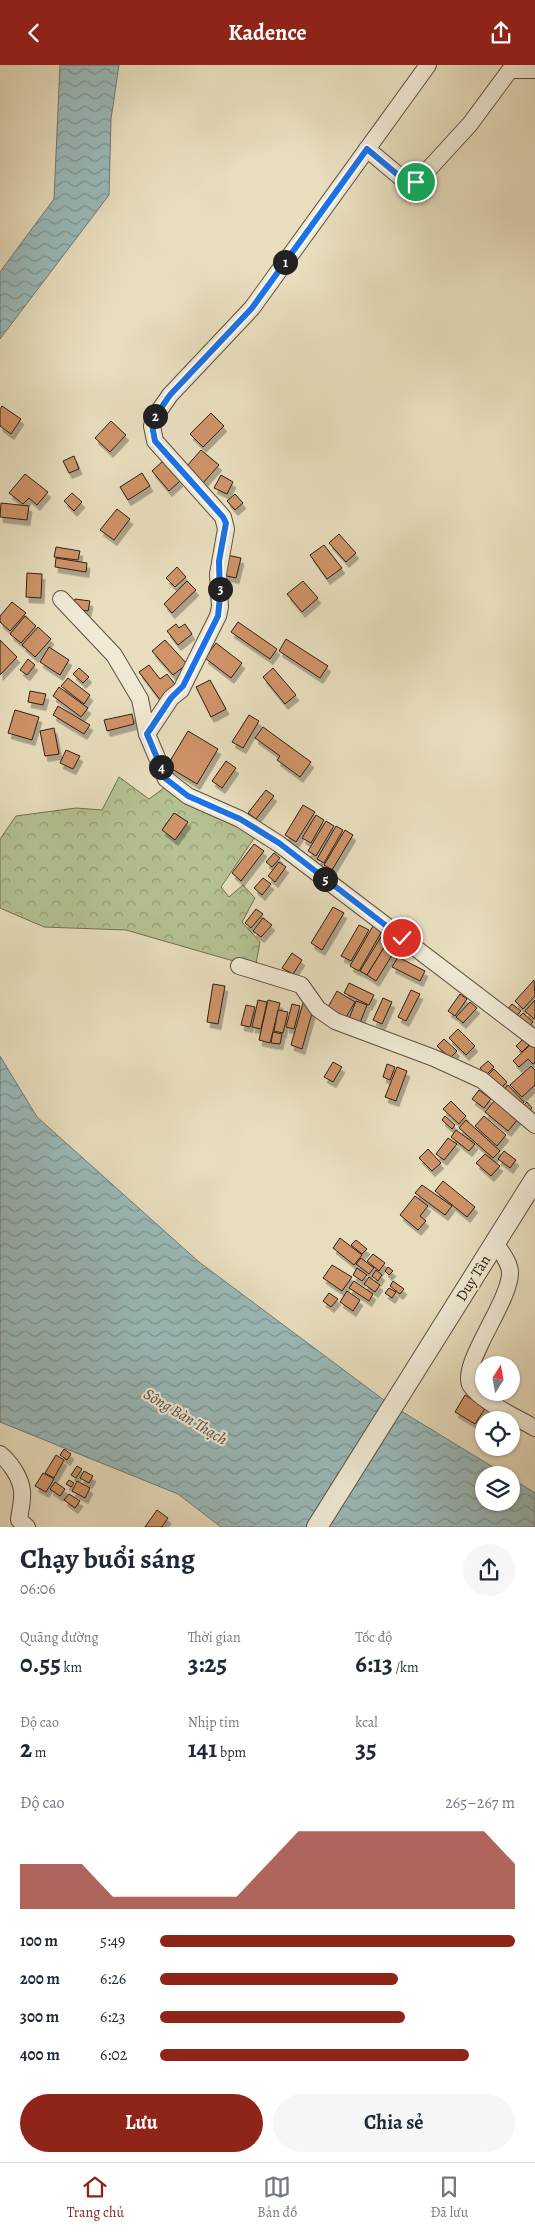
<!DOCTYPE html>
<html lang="vi">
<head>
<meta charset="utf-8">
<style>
  body { margin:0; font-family:Alegreya,serif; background:#f6f6f7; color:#1f2937; height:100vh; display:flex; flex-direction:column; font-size:19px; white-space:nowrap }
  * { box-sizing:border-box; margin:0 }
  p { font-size:16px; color:#747a83 }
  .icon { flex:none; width:28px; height:28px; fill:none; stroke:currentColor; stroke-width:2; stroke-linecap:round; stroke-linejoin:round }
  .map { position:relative; height:1462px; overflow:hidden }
  .drawer { display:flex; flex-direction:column; background:#fff; flex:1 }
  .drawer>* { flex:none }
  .needle { width:32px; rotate:11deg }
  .buttons { position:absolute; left:475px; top:1291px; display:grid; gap:10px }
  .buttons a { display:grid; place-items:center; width:45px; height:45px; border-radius:50%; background:#fff; box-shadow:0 1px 4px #0004; font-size:25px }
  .pin { position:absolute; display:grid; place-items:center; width:42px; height:42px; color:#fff; margin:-21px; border:2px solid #fff; border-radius:50%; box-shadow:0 1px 5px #0007 }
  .km { position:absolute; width:25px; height:25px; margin:-12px; border-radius:50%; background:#222; color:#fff; font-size:14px; line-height:25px; text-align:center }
  .round { display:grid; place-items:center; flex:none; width:52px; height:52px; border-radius:26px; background:#f6f6f7 }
  .head { display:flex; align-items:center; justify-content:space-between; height:85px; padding:0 20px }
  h1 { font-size:28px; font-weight:700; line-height:38px }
  .stats { display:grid; grid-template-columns:repeat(3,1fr); gap:8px; height:85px; padding:5px 20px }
  .stats div { display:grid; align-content:center }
  .stats b { font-size:25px; font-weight:700 }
  .stats small { font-size:14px; font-weight:400 }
  .stats p { font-size:14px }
  .chart { height:140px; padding:10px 20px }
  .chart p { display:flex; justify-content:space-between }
  .chart svg { width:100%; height:90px; margin-top:5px; fill:#8f2418; opacity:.7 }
  .action { display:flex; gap:10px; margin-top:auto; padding:10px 20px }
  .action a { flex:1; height:58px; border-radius:30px; background:#8f2418; color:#fff; font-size:20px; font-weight:700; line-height:58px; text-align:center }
  .action a+a { background:#f6f6f7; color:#1f2937 }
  ul { padding:0 20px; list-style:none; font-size:16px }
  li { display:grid; grid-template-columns:80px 60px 1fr; align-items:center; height:38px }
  li i { height:12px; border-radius:6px; background:#8f2418 }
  header { display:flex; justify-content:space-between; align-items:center; height:65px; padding:0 20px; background:#8f2418; color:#fff; font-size:22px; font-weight:700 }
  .menu { display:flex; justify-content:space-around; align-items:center; height:70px; border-top:1px solid #e0e1e3; background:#fff; font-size:14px; color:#747a83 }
  .menu a { display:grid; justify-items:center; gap:2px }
  .menu .current { color:#8f2418 }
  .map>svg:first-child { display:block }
  .forest { fill:url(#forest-crowns); stroke:#717054 }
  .water { fill:url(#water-waves); stroke:#6e7c78 }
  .building { fill:#cf9368; stroke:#2d2016; filter:url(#shadow) }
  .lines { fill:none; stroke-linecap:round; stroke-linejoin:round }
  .minor-casing { stroke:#5c5040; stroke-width:18 }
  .tertiary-casing { stroke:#5c5040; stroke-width:22 }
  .minor { stroke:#f0ead5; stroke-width:16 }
  .tertiary { stroke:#f0ead5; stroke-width:20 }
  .route-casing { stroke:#fff; stroke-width:10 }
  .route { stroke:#1a73e8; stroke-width:6 }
  .labels { text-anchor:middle; stroke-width:4.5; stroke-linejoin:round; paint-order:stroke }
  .street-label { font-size:15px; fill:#2d2016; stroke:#f0ead5 }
  .water-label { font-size:16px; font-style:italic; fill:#4e4e47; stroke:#f0ead5 }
</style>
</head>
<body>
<header><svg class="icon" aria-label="back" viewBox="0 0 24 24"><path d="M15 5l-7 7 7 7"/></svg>Kadence<svg class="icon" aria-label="share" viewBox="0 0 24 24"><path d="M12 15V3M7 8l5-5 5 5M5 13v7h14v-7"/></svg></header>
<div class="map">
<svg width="535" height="1462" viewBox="0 0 535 1462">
  <defs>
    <pattern id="forest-crowns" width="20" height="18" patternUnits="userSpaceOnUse" patternTransform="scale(1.25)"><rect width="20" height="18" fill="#b5c192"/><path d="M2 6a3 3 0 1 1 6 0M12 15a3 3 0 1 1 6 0" fill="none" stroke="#949c76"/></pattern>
    <pattern id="water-waves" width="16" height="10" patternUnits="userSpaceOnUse" patternTransform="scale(1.25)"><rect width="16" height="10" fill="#9ababa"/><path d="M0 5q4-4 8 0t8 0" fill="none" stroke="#7e9796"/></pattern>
    <filter id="shadow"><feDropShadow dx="3" dy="5.5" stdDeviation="0" flood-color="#0004"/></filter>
  </defs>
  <rect width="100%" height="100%" fill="#e8debe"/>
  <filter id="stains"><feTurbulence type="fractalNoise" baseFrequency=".004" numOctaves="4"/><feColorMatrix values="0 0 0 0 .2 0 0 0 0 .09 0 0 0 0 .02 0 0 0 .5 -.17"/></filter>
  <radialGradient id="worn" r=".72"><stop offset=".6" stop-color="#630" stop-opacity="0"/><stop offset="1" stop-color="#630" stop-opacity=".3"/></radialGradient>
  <path class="forest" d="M 119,712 L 149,734 L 168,720 L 259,766 L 221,822 L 229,832 L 243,820 L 255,833 L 242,857 L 260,877 L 256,899 L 230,895 L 126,865 L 44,862 L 0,843 L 0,774 L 16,751 L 76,743 L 102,745 Z"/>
  <g class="water">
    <path d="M 60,0 L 119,0 L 111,54 L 109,130 L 0,274 L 0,207 L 54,134 Z"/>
    <path d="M 0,991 L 37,1052 L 199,1197 L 388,1338 L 506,1410 L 484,1410 L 484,1438 L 511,1438 L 511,1413 L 535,1428 L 535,1462 L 221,1462 L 178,1429 L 0,1357 Z"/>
  </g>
  <g class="building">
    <path d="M 2,341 L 21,354 L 11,369 L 0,361 L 0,344 Z"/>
    <path d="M 211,348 L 224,361 L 203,382 L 190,369 Z"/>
    <path d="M 111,356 L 126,370 L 110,387 L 95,373 Z"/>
    <path d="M 201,385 L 219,400 L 203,418 L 186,402 Z"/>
    <path d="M 74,391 L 79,404 L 69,408 L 63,396 Z"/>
    <path d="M 163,396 L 180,416 L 169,426 L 152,406 Z"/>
    <path d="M 142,408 L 150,421 L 128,435 L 120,422 Z"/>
    <path d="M 25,409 L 48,427 L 37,440 L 29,433 L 23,439 L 9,428 Z"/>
    <path d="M 221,410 L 233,417 L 227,429 L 214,423 Z"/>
    <path d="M 72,428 L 82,437 L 74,446 L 64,436 Z"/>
    <path d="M 235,429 L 243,438 L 235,445 L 227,436 Z"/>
    <path d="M 1,438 L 29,441 L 27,455 L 0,452 Z"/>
    <path d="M 117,444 L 130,454 L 114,475 L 100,465 Z"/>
    <path d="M 339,469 L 356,488 L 346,497 L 329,478 Z"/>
    <path d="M 324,480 L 342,503 L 327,514 L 310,490 Z"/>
    <path d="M 56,482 L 80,486 L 78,495 L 54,492 Z"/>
    <path d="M 227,490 L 241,493 L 236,513 L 222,510 Z"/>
    <path d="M 56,493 L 87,498 L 86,507 L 55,502 Z"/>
    <path d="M 177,502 L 186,512 L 175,522 L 166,513 Z"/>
    <path d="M 27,508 L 42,509 L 41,533 L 26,532 Z"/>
    <path d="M 187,516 L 196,525 L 172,548 L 164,539 Z"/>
    <path d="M 303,516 L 318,533 L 302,547 L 287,529 Z"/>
    <path d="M 75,534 L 90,536 L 88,546 L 74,544 Z"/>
    <path d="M 12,537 L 26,548 L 10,566 L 0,557 L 0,551 Z"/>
    <path d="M 25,551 L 36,561 L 21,578 L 10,569 Z"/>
    <path d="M 238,557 L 277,584 L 270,594 L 231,567 Z"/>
    <path d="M 176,559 L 179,563 L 185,559 L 192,569 L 178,580 L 167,566 Z"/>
    <path d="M 38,562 L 51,574 L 35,592 L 22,580 Z"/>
    <path d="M 286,574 L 328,601 L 320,613 L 279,586 Z"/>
    <path d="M 0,575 L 17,592 L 0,610 Z"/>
    <path d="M 165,575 L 187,599 L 173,610 L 152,586 Z"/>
    <path d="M 216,578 L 242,598 L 231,613 L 205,593 Z"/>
    <path d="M 49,582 L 69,595 L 60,610 L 40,597 Z"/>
    <path d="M 28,594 L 35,600 L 27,610 L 20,605 Z"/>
    <path d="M 149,600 L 160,614 L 167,609 L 178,623 L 161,636 L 139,607 Z"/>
    <path d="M 79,603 L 89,612 L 83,618 L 73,609 Z"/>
    <path d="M 273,603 L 296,630 L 285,639 L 263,612 Z"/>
    <path d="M 68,613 L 90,630 L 84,639 L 61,621 Z"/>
    <path d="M 210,615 L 226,644 L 211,652 L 196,622 Z"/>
    <path d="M 59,622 L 88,643 L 81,652 L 53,631 Z"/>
    <path d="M 30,626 L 46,629 L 43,640 L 28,637 Z"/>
    <path d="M 58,641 L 90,660 L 84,669 L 53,650 Z"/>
    <path d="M 15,645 L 39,652 L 32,675 L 8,668 Z"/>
    <path d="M 132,649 L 134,659 L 107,666 L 104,655 Z"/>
    <path d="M 249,650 L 259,656 L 243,683 L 232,677 Z"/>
    <path d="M 263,662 L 311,697 L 300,712 L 277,695 L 280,691 L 255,673 Z"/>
    <path d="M 54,663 L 59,689 L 45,691 L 40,666 Z"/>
    <path d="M 188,666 L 218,684 L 197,719 L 167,701 Z"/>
    <path d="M 66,685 L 80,691 L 73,704 L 60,698 Z"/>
    <path d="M 226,696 L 236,703 L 222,723 L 212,716 Z"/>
    <path d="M 266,725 L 274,731 L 256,754 L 248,748 Z"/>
    <path d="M 303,740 L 315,747 L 296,777 L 285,770 Z"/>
    <path d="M 174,748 L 188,757 L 175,775 L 162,765 Z"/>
    <path d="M 316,750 L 324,755 L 311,778 L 302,773 Z"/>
    <path d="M 326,756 L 334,761 L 316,791 L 308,786 Z"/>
    <path d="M 336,761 L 343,765 L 324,798 L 317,794 Z"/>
    <path d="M 345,765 L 353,770 L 332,805 L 324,800 Z"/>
    <path d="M 254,779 L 264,786 L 241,816 L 232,808 Z"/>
    <path d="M 274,788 L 280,793 L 272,802 L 266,797 Z"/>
    <path d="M 279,797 L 286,802 L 275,817 L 268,811 Z"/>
    <path d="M 263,813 L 271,819 L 262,830 L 254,823 Z"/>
    <path d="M 333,842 L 344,848 L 322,885 L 311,878 Z"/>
    <path d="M 256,844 L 263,849 L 251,863 L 245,858 Z"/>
    <path d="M 263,853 L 272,860 L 261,872 L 253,866 Z"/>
    <path d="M 359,860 L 369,865 L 351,896 L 341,891 Z"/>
    <path d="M 373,861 L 382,866 L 359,906 L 350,901 Z"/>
    <path d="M 384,867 L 391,871 L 367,910 L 360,906 Z"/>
    <path d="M 385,881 L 394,887 L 376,916 L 367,910 Z"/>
    <path d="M 292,888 L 302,895 L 293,909 L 282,903 Z"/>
    <path d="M 398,892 L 425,906 L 420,916 L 392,902 Z"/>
    <path d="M 534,915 L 535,931 L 523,944 L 515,936 Z"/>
    <path d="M 349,918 L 374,930 L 369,940 L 344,928 Z"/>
    <path d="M 213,919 L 225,921 L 218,959 L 207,957 Z"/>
    <path d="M 411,925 L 420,929 L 406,956 L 398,952 Z"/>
    <path d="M 337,926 L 355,937 L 345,954 L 327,944 Z"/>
    <path d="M 460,929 L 467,934 L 455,951 L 448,946 Z"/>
    <path d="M 383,933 L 392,937 L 382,959 L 373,955 Z"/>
    <path d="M 258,935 L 267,937 L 261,964 L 252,962 Z"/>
    <path d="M 268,935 L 280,938 L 270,978 L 259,975 Z"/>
    <path d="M 535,935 L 535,953 L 534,954 L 525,946 Z"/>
    <path d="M 356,936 L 367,940 L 358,963 L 347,959 Z"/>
    <path d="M 470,937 L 477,943 L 463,958 L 456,952 Z"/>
    <path d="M 303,938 L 314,941 L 302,984 L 291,980 Z"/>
    <path d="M 292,939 L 300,941 L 294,964 L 286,962 Z"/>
    <path d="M 512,939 L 521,946 L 514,953 L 506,946 Z"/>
    <path d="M 246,940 L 255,942 L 250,962 L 241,960 Z"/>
    <path d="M 278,945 L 288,947 L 283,968 L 274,966 Z"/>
    <path d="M 523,948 L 533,957 L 528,963 L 517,954 Z"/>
    <path d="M 458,964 L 475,981 L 466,990 L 449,973 Z"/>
    <path d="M 273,967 L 282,969 L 280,979 L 271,978 Z"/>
    <path d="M 444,974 L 457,986 L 450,993 L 437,981 Z"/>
    <path d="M 523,974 L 529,980 L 522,987 L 516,981 Z"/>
    <path d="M 531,979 L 535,982 L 535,998 L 533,999 L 528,994 L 519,1002 L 513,996 Z"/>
    <path d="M 488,996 L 494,1002 L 486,1010 L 480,1003 Z"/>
    <path d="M 333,997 L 342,1002 L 333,1017 L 324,1012 Z"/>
    <path d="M 387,999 L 395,1002 L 390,1015 L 383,1012 Z"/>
    <path d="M 531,1001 L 535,1005 L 535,1020 L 522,1032 L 510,1020 Z"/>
    <path d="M 397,1002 L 407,1006 L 396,1036 L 385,1032 Z"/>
    <path d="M 494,1004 L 507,1017 L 498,1026 L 485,1013 Z"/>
    <path d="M 508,1020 L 524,1037 L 517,1044 L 501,1028 Z"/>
    <path d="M 479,1025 L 491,1034 L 484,1043 L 472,1034 Z"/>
    <path d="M 495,1035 L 518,1054 L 508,1066 L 485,1047 Z"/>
    <path d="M 451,1036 L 466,1051 L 459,1059 L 443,1044 Z"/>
    <path d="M 527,1037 L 532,1043 L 525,1050 L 520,1044 Z"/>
    <path d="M 445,1051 L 455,1060 L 452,1064 L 442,1055 Z"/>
    <path d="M 484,1051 L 506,1070 L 497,1081 L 475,1061 Z"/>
    <path d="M 466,1055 L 500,1086 L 493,1093 L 459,1063 Z"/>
    <path d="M 456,1065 L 475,1079 L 469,1086 L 451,1072 Z"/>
    <path d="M 448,1073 L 457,1079 L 444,1095 L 436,1089 Z"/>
    <path d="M 428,1084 L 441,1098 L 432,1106 L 419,1093 Z"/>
    <path d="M 504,1086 L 516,1095 L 510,1103 L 498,1094 Z"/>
    <path d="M 485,1089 L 500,1101 L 491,1111 L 476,1098 Z"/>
    <path d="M 443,1116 L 475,1142 L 467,1152 L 435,1126 Z"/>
    <path d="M 422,1120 L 452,1141 L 445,1150 L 415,1128 Z"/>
    <path d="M 415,1131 L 428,1141 L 420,1151 L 426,1156 L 418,1165 L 400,1150 Z"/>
    <path d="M 340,1173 L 362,1190 L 354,1200 L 333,1183 Z"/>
    <path d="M 356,1175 L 367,1184 L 362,1189 L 351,1180 Z"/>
    <path d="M 373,1189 L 385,1198 L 379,1206 L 367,1196 Z"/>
    <path d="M 361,1193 L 374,1203 L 369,1209 L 356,1199 Z"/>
    <path d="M 332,1200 L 352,1212 L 342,1226 L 323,1213 Z"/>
    <path d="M 388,1202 L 393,1206 L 389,1210 L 385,1206 Z"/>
    <path d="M 357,1203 L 367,1210 L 362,1216 L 353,1210 Z"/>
    <path d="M 376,1205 L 382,1210 L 378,1216 L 372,1211 Z"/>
    <path d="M 369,1212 L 380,1220 L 375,1227 L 364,1219 Z"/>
    <path d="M 354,1216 L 373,1229 L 369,1236 L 349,1223 Z"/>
    <path d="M 393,1216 L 404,1224 L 400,1229 L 390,1221 Z"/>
    <path d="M 389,1223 L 396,1227 L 392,1233 L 385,1228 Z"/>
    <path d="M 347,1226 L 360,1235 L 353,1246 L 340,1237 Z"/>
    <path d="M 329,1228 L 338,1234 L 331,1242 L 323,1236 Z"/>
    <path d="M 465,1330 L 486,1342 L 475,1359 L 455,1347 Z"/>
    <path d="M 64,1384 L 71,1389 L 67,1395 L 60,1390 Z"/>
    <path d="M 56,1390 L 64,1395 L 54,1413 L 45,1408 Z"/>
    <path d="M 77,1401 L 82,1404 L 76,1413 L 71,1410 Z"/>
    <path d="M 84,1406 L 93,1411 L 89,1418 L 80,1413 Z"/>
    <path d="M 43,1408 L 54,1414 L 46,1427 L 35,1421 Z"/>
    <path d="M 69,1415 L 74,1418 L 71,1422 L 66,1419 Z"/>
    <path d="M 77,1416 L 90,1423 L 85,1433 L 72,1426 Z"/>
    <path d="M 55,1417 L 65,1424 L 60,1431 L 50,1424 Z"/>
    <path d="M 69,1429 L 80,1436 L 75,1443 L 64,1435 Z"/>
    <path d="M 157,1445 L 168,1453 L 162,1462 L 145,1462 Z"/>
  </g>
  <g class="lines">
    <g class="minor-casing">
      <g id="minor">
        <path d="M 367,84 L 404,115 L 417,117 L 470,59 L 510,5 L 535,5"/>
        <path d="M 61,534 L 114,590 L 140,634 L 147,669 L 166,714 L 188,731 L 240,754 L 279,779 L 535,974"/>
        <path d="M 147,669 L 171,633 L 181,625 L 218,551 L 220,542 L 218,509 L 226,464 L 223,452 L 155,376 L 152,361 L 154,353 L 170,330 L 252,243 L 428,0"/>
        <path d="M 239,901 L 301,920 L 318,944 L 335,956 L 434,993 L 482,1015 L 535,1060"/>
        <path d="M 495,1177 C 500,1186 510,1197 510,1208 C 510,1237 458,1302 471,1321 C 482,1337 518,1353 535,1363"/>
        <path d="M 0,1389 C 10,1397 21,1413 22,1426 C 23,1435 20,1446 19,1455 L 27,1462"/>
      </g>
    </g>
    <g class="tertiary-casing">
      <path id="tertiary" d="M 317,1462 L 535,1114"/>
    </g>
    <use href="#minor" class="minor"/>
    <use href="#tertiary" class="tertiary"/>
  </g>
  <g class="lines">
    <g class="route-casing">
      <path id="route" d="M 402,873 L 279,778 L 240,754 L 188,731 L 166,714 L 147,669 L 171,633 L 183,621 L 218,551 L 220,532 L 219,496 L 226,458 L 223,452 L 155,376 L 152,360 L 154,353 L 170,330 L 252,243 L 367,84 L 404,115 L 416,117"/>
    </g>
    <use href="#route" class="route"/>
  </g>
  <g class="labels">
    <g class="street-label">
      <text transform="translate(473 1213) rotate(-58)" y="5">Duy Tân</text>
    </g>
    <g class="water-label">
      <text transform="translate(186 1351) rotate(31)" y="6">Sông Bàn Thạch</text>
    </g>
  </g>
  <rect width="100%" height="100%" filter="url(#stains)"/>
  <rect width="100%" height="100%" fill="url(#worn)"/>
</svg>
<div class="buttons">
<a><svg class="needle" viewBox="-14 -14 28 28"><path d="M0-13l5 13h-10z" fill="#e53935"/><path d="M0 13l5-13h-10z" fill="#747a83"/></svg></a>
<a><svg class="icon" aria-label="locate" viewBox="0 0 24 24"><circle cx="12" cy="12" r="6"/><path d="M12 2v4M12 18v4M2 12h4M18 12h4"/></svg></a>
<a><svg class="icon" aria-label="layers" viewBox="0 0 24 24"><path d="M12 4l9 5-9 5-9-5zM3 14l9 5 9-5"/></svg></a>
</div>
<div class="pin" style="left:416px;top:117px;background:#1e9e55"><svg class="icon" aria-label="arrive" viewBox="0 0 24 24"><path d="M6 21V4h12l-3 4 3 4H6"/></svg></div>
<div class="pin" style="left:402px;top:873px;background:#d93025"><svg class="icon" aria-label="check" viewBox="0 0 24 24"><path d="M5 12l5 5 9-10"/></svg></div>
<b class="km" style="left:285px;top:197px">1</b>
<b class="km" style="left:155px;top:351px">2</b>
<b class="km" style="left:220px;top:524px">3</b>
<b class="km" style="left:161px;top:702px">4</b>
<b class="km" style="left:325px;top:814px">5</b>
</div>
<section class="drawer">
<div class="head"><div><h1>Chạy buổi sáng</h1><p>06:06</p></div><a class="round"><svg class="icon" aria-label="share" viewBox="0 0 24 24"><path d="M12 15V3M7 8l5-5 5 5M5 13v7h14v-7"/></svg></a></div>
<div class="stats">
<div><p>Quãng đường</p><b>0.55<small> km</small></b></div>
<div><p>Thời gian</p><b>3:25</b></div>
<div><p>Tốc độ</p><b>6:13<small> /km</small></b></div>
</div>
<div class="stats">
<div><p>Độ cao</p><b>2<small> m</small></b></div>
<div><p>Nhịp tim</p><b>141<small> bpm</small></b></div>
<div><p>kcal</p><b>35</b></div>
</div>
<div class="chart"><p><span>Độ cao</span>265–267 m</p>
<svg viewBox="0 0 160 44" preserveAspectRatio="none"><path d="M0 44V22L10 22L20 22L30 38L40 38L50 38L60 38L70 38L80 22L90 6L100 6L110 6L120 6L130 6L140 6L150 6L160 22V44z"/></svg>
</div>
<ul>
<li><b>100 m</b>5:49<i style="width:100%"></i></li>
<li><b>200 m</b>6:26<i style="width:67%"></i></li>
<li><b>300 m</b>6:23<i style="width:69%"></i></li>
<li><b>400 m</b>6:02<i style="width:87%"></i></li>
</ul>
<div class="action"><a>Lưu</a><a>Chia sẻ</a></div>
</section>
<nav class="menu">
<a class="current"><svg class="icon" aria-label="home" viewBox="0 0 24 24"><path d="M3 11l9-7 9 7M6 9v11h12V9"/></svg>Trang chủ</a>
<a><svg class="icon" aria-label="map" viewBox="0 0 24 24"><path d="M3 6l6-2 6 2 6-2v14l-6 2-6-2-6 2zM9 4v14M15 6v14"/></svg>Bản đồ</a>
<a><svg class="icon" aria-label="saved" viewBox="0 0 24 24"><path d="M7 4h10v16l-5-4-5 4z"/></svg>Đã lưu</a>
</nav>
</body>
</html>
